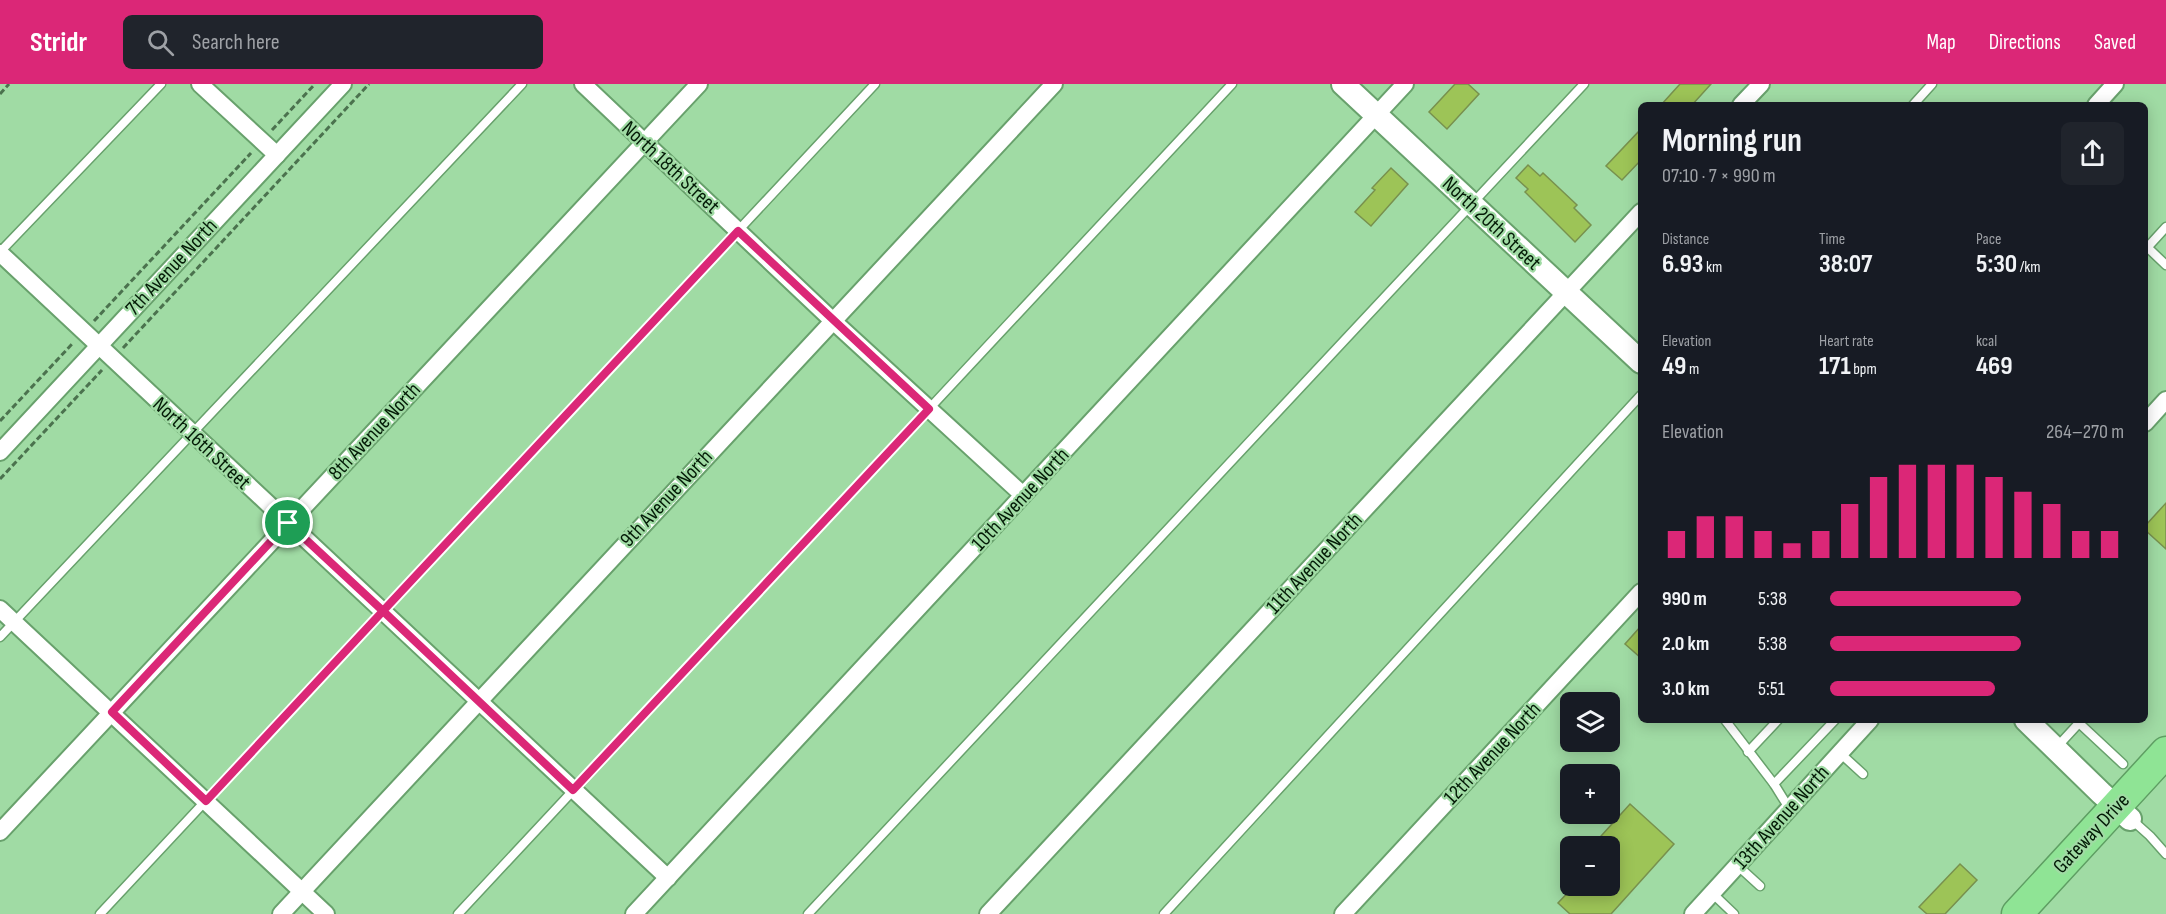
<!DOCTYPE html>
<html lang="en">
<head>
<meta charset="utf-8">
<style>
  body { margin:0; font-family:"Sofia Sans Condensed",sans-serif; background:#20242c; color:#f1f3f6; height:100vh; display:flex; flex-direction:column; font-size:22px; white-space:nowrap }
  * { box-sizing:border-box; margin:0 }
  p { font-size:20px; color:#9ea1a6 }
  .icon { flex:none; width:33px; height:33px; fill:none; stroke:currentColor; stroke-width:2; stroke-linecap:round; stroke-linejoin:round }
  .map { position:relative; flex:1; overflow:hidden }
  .sheet { position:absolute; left:1638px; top:18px; width:510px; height:621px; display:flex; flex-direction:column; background:#171b24; border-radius:9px; box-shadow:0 3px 15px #0003 }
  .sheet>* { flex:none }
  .buttons { position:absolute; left:1560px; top:608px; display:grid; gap:12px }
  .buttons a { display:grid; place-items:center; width:60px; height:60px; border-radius:9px; background:#171b24; box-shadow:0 3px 15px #0003; font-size:30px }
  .pin { position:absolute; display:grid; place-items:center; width:51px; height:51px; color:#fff; margin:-26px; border:3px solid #fff; border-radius:50%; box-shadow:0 2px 6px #0007 }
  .round { display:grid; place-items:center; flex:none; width:63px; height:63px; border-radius:9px; background:#20242c }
  .overview { display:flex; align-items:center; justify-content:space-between; height:102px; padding:0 24px }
  h1 { font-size:33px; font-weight:700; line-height:45px }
  .metrics { display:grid; grid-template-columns:repeat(3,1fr); gap:9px; height:102px; padding:6px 24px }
  .metrics div { display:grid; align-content:center }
  .metrics b { font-size:26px; font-weight:700 }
  .metrics small { font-size:16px; font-weight:400 }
  .metrics p { font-size:16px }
  .chart { height:168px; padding:12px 24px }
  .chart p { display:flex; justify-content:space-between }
  .chart svg { width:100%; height:108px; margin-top:6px; stroke:#db2777; stroke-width:6 }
  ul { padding:0 24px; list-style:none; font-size:20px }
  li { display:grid; grid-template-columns:96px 72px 1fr; align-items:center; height:45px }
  li i { height:15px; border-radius:8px; background:#db2777 }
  header { display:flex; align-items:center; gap:36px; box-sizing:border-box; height:84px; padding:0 30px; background:#db2777; color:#fff }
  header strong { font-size:28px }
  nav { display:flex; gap:33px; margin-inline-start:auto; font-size:21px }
  .search { width:420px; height:54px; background:#20242c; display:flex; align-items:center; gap:15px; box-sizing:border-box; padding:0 21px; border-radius:9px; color:#9ea1a6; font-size:22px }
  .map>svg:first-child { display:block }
  .building { fill:#9dc457; stroke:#78914e; stroke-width:1.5 }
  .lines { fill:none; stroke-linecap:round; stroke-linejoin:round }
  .lane-casing { stroke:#68a16c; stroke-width:11 }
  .street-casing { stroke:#68a16c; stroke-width:20 }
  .secondary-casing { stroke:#68a16c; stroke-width:26 }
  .highway-casing { stroke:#5e9e63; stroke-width:33 }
  .path { stroke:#4b724e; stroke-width:3; stroke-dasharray:6 3; stroke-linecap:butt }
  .lane { stroke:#fff; stroke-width:8 }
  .street { stroke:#fff; stroke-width:16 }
  .secondary { stroke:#fff; stroke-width:22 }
  .highway { stroke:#8fe495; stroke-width:30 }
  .route-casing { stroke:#fff; stroke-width:12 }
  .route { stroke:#db2777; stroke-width:8 }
  .labels { text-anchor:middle; stroke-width:4.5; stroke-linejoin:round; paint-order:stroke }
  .street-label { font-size:21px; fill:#041b07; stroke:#a0dba4 }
</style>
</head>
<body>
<header>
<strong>Stridr</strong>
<div class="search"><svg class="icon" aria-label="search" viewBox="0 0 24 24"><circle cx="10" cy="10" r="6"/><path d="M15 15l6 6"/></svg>Search here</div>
<nav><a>Map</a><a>Directions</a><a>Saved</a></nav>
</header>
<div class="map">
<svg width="2166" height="830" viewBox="0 0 2166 830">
  <rect width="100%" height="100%" fill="#a0dba4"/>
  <g class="building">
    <path d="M 1455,0 L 1468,0 L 1479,10 L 1447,45 L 1429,28 Z"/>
    <path d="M 1680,0 L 1711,0 L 1692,21 L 1661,21 Z"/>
    <path d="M 1641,45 L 1641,76 L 1622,96 L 1606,82 Z"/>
    <path d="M 1528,81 L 1540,92 L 1543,89 L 1577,121 L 1574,124 L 1591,141 L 1575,158 L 1525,108 L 1528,105 L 1516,94 Z"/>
    <path d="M 1391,84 L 1408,100 L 1371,142 L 1355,128 L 1375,106 L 1372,104 Z"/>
    <path d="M 2166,419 L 2166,465 L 2145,446 L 2145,442 Z"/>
    <path d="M 1641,542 L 1641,574 L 1625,560 Z"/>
    <path d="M 1630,720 L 1674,760 L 1611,830 L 1570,830 L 1558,819 L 1575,801 L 1610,801 L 1610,762 L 1592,762 Z"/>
    <path d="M 1960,780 L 1977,796 L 1945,830 L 1927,830 L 1919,823 Z"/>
  </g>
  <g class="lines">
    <g class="lane-casing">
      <g id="lane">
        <path d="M 1913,21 L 1932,0"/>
        <path d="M 2147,163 L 2166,181"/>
        <path d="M 2145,166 L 2166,143"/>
        <path d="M 0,168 L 161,0"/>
        <path d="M 0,553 L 522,0"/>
        <path d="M 1725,636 L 1774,700 L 1789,724"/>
        <path d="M 2056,664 L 2079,639 L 2123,680"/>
        <path d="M 1748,668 L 1778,636"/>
        <path d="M 1840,669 L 1863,690"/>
        <path d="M 1774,700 L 1835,636"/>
        <path d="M 2131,735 L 2150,752 L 2166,770"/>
        <path d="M 1737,781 L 1760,802"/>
        <path d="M 1712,809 L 1734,830"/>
        <path d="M 100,830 L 875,0"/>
        <path d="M 458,830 L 1232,0"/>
        <path d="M 808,830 L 1584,0"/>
        <path d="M 1164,830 L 1641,311"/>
      </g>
    </g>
    <g class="street-casing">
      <g id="street">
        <path d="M 200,0 L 277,71"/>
        <path d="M 583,0 L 832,236 L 1023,411"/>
        <path d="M 1741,21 L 1761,0"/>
        <path d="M 2096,21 L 2115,0"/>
        <path d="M 0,169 L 668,794"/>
        <path d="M 2145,339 L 2166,316"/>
        <path d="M 0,368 L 343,0"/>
        <path d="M 0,525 L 326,830"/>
        <path d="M 0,748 L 699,0"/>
        <path d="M 281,830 L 1054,0"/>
        <path d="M 634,830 L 1405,0"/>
        <path d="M 988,830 L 1641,128"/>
        <path d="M 1343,830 L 1641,508"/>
        <path d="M 1693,830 L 1870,636"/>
      </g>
    </g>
    <g class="secondary-casing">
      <g id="secondary">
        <path d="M 1343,0 L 1641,278"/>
        <path d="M 2026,636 L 2101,709 L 2130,735"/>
      </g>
    </g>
    <g class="highway-casing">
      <path id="highway" d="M 2017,830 L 2166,668"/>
    </g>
    <g class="path">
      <path d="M 0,10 L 9,0"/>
      <path d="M 272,46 L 315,0"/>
      <path d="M 94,237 L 251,69"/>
      <path d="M 123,264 L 369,0"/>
      <path d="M 0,337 L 73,259"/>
      <path d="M 0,395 L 102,286"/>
    </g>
    <use href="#lane" class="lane"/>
    <use href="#street" class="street"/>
    <use href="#secondary" class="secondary"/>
    <use href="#highway" class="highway"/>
  </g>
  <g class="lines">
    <g class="route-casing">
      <path id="route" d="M 288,439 L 112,628 L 206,717 L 383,527 L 573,706 L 929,325 L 738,147 L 383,527 L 288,439"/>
    </g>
    <use href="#route" class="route"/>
  </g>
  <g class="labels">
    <g class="street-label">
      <text transform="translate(671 83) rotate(43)" y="7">North 18th Street</text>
      <text transform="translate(1492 139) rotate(43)" y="7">North 20th Street</text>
      <text transform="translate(171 183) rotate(-47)" y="7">7th Avenue North</text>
      <text transform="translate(374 347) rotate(-47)" y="7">8th Avenue North</text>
      <text transform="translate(202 359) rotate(43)" y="7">North 16th Street</text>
      <text transform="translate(666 414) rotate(-47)" y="7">9th Avenue North</text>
      <text transform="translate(1020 415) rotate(-47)" y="7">10th Avenue North</text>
      <text transform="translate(1314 479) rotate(-47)" y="7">11th Avenue North</text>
      <text transform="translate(1492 669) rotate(-47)" y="7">12th Avenue North</text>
      <text transform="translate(1781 733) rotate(-48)" y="7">13th Avenue North</text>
      <text transform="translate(2091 749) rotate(-47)" y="7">Gateway Drive</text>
    </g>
  </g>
</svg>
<div class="buttons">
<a><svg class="icon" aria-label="layers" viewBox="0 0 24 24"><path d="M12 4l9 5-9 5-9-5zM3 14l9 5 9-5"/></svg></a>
<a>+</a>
<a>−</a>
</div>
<div class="pin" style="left:288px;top:439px;background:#1e9e55"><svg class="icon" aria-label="arrive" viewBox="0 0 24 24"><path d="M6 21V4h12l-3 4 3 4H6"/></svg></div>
<section class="sheet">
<div class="overview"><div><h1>Morning run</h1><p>07:10 · 7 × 990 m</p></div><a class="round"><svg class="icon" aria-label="share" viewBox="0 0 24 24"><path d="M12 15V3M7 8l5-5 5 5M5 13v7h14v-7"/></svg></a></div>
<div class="metrics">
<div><p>Distance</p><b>6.93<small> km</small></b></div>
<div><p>Time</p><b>38:07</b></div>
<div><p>Pace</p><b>5:30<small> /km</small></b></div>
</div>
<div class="metrics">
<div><p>Elevation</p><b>49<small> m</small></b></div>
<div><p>Heart rate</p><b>171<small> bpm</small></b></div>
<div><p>kcal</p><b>469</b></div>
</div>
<div class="chart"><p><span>Elevation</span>264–270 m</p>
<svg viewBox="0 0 160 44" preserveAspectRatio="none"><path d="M5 44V33M15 44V27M25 44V27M35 44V33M45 44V38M55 44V33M65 44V22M75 44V11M85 44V6M95 44V6M105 44V6M115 44V11M125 44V17M135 44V22M145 44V33M155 44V33"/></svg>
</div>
<ul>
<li><b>990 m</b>5:38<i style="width:65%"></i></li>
<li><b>2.0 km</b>5:38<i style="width:65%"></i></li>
<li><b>3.0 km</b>5:51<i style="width:56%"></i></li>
</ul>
</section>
</div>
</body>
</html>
